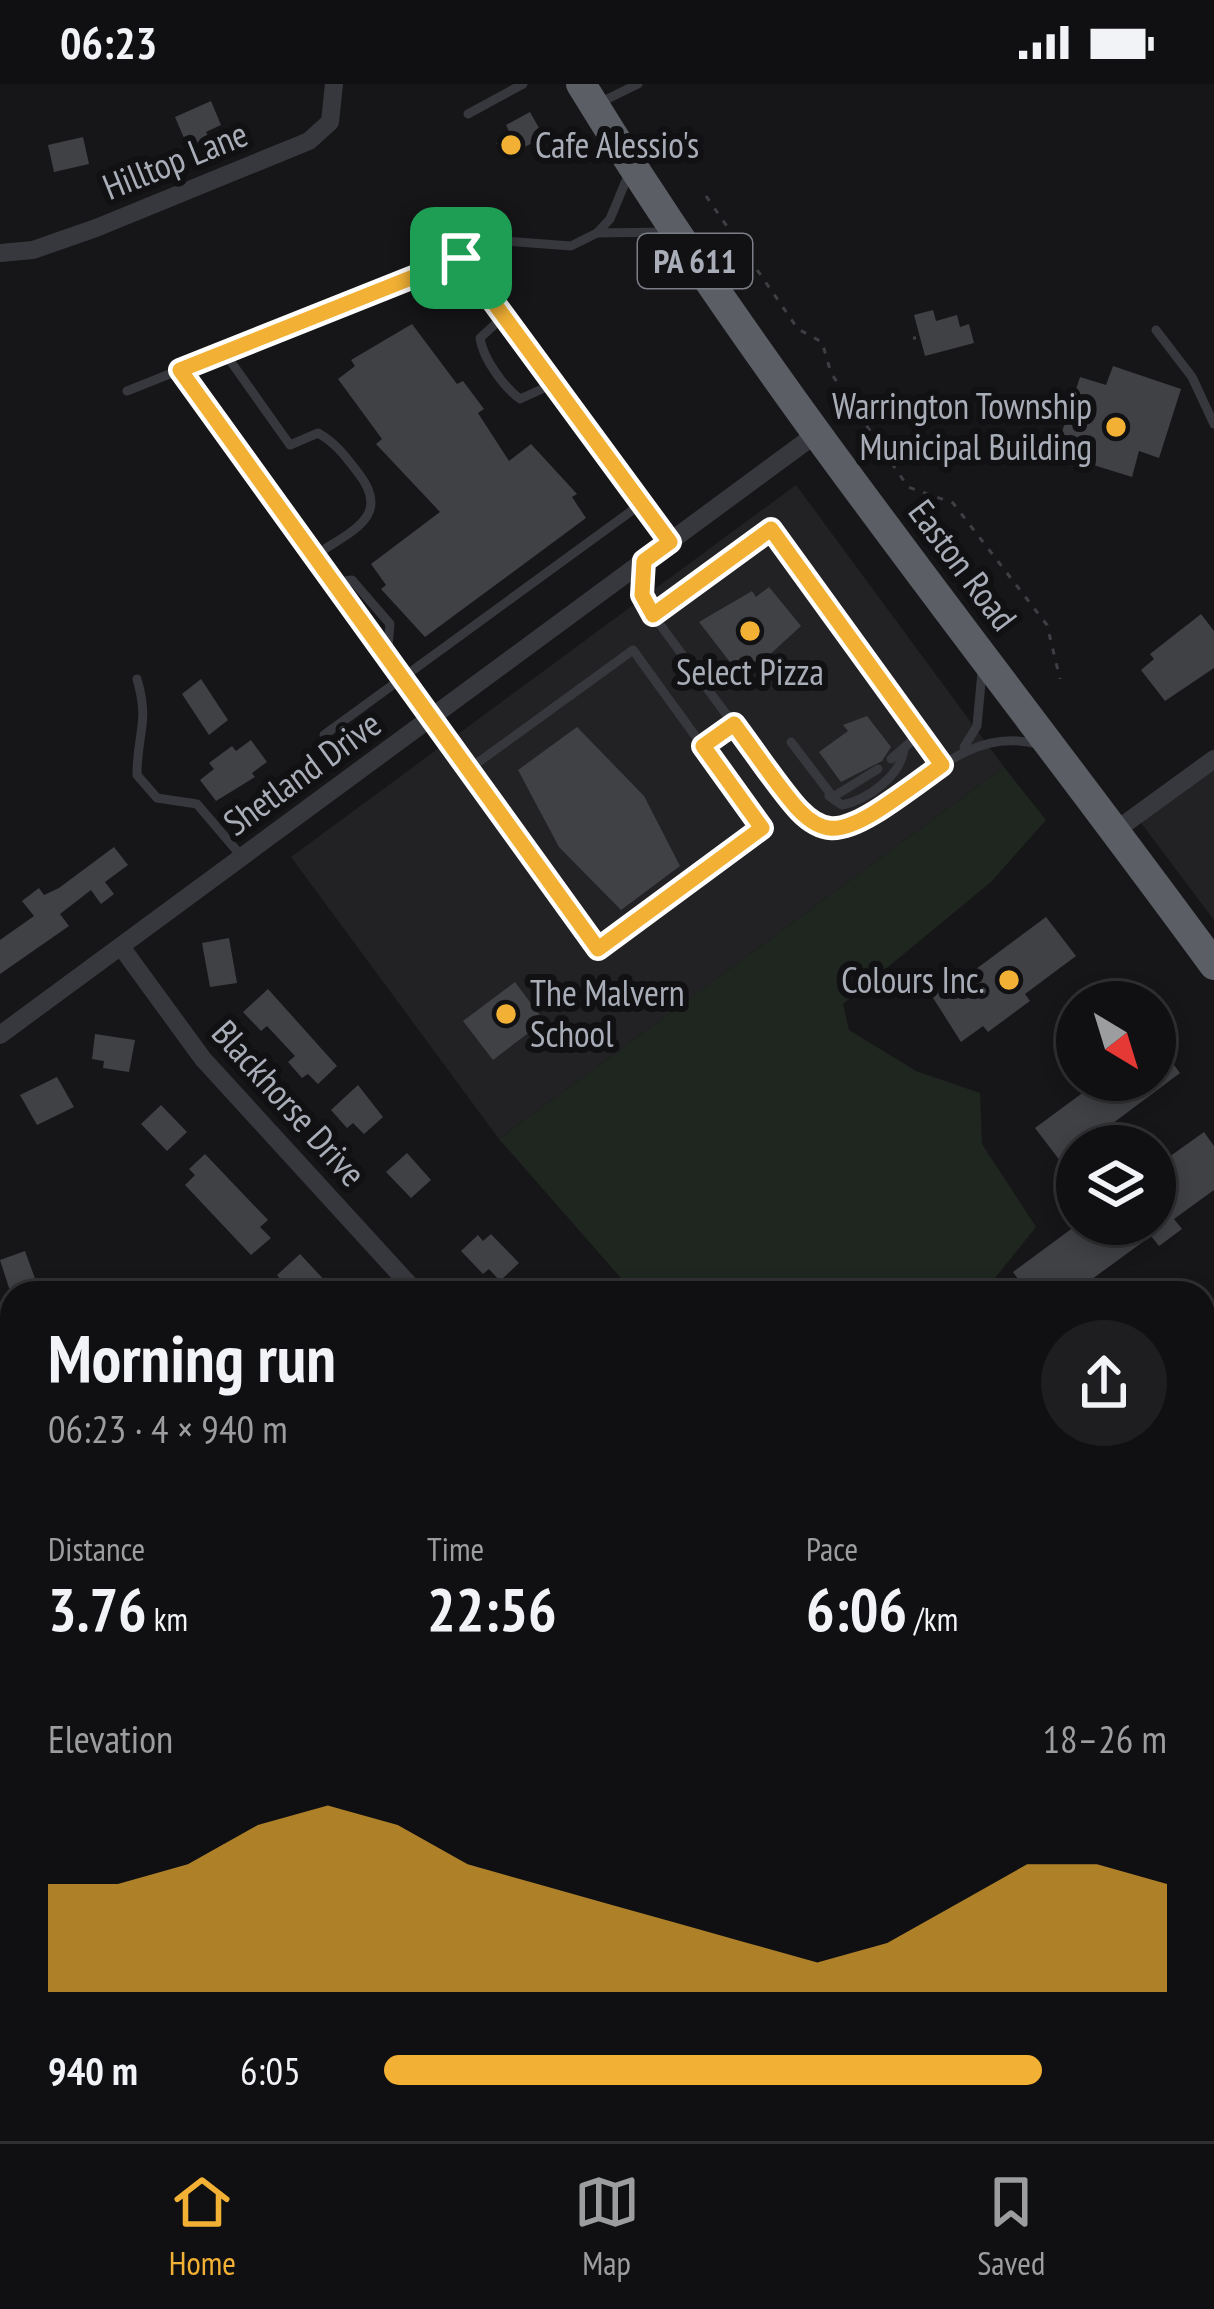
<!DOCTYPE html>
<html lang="en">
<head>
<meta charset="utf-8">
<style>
  body { margin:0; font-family:"PT Sans Narrow",sans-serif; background:#1e1e20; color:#f1f3f6; height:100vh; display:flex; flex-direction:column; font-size:45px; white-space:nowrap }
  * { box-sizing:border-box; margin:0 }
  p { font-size:39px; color:#9c9d9f }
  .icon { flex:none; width:66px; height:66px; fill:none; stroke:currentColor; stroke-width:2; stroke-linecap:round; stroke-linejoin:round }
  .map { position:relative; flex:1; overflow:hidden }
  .sheet { position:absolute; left:0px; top:1197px; width:1215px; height:861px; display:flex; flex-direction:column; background:#101012; border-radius:36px 36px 0 0; box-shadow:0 6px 18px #0003,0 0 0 3px #303032 }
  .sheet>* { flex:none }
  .needle { width:78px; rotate:142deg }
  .buttons { position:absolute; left:1056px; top:897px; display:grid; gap:24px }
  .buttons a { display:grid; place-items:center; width:120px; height:120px; border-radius:50%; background:#101012; box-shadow:0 6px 18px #0003,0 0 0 3px #303032; font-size:60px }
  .pin { position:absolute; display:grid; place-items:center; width:102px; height:102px; color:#fff; margin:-51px; border-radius:24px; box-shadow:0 6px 18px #0006 }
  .round { display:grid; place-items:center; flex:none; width:126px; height:126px; border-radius:63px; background:#1e1e20 }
  .overview { display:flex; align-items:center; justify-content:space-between; height:204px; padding:0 48px }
  h1 { font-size:66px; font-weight:700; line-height:90px }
  .stats { display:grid; grid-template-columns:repeat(3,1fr); gap:18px; height:204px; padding:12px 48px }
  .stats div { display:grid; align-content:center }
  .stats b { font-size:60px; font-weight:700 }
  .stats small { font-size:33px; font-weight:400 }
  .stats p { font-size:33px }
  .chart { height:336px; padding:24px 48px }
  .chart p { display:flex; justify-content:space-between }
  .chart svg { width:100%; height:216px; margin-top:12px; fill:#f2b134; opacity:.7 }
  ul { padding:0 48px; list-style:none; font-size:39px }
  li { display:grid; grid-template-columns:192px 144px 1fr; align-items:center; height:90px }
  li i { height:30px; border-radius:15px; background:#f2b134 }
  .status { display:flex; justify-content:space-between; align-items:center; height:84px; padding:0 60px; background:#101012; direction:ltr }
  .status svg { height:33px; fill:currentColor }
  .menu { display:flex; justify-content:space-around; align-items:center; height:168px; border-top:3px solid #303032; background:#101012; font-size:33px; color:#9c9d9f }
  .menu a { display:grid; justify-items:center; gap:6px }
  .menu .active { color:#f2b134 }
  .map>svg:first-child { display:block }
  .built { fill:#222225 }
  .green { fill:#1e261f }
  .building { fill:#404145 }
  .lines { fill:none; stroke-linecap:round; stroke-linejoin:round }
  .path { stroke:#3d3f44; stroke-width:3; stroke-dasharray:6 9; stroke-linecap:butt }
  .service { stroke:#37383d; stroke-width:9 }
  .minor { stroke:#37383d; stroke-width:18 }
  .trunk { stroke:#5b5e65; stroke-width:30 }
  .route-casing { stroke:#fff; stroke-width:24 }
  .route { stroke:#f2b134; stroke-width:15 }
  .poi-dot { fill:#f2b134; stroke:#111113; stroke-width:4.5 }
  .labels { text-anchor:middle; stroke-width:12; stroke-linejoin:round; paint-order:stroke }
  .shield { fill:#111113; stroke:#7b7e86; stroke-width:3 }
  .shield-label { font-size:33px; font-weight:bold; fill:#a8adb8 }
  .poi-label { font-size:36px; fill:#a8adb8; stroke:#111113; text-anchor:start }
  .street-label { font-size:36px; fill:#a8adb8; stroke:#111113 }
</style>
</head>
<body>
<div class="status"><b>06:23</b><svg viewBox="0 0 49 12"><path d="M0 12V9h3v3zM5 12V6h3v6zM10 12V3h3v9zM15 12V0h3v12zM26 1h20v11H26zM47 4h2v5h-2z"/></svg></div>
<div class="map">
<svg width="1214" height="2057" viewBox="0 0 1214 2057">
  <rect width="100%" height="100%" fill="#161618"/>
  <g class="built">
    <path d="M 796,401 L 1004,683 L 499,1055 L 291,773 Z"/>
    <path d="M 1214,675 L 1214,836 L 1136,732 Z"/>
  </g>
  <g class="green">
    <path d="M 1004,683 L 1046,736 L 991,798 L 843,920 L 849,946 L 916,987 L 980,1009 L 982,1060 L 1036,1143 L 988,1203 L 959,1209 L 634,1209 L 499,1055 Z"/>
    <path d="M 913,2046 L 1131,2046 L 1113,2057 L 905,2057 Z"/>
  </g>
  <g class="building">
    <path d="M 211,17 L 221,41 L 206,48 L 211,58 L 190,68 L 175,33 Z"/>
    <path d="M 530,28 L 544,53 L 505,73 L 496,59 L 511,51 L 506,41 Z"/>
    <path d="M 83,53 L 89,80 L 54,88 L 48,61 Z"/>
    <path d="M 933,226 L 936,237 L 957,231 L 960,243 L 969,240 L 974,259 L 925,272 L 914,231 Z"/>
    <path d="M 412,240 L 457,300 L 463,297 L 484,325 L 478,329 L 509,377 L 531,360 L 577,410 L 572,413 L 586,434 L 425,553 L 381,505 L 386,501 L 371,480 L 440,428 L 376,360 L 382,355 L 338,295 L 355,282 L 351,276 Z"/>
    <path d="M 1113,282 L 1181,305 L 1159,374 L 1139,367 L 1132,393 L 1087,379 L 1085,386 L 1065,380 L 1072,361 L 1059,357 L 1080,293 L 1106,301 Z"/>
    <path d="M 769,503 L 801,542 L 743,595 L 699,538 L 752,507 L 756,513 Z"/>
    <path d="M 1201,530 L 1214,547 L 1214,584 L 1165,617 L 1141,586 L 1154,575 L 1150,570 Z"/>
    <path d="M 201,595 L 228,636 L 209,651 L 182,610 Z"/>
    <path d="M 867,632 L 891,663 L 882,677 L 841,698 L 819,668 L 848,647 L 843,641 Z"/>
    <path d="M 577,643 L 644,712 L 680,782 L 621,826 L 559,763 L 518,686 Z"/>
    <path d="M 251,656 L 267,678 L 252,689 L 255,693 L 216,717 L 200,696 L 214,685 L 209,679 L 232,662 L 236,667 Z"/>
    <path d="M 114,763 L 128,781 L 105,798 L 114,810 L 101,820 L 91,806 L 60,830 L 69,842 L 0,890 L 0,856 L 34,832 L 22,817 L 39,804 L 44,811 L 59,804 Z"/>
    <path d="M 1046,833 L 1076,872 L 1025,910 L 1030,917 L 988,948 L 983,942 L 961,958 L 930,909 L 941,900 L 954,911 L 980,891 L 976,885 Z"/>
    <path d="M 229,854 L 237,899 L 210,903 L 202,859 Z"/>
    <path d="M 515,898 L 544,937 L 493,976 L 463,937 Z"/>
    <path d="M 268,905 L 337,982 L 318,1000 L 308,990 L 302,994 L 288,978 L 295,972 L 267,942 L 261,947 L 243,928 Z"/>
    <path d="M 95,950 L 135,956 L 129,988 L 103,984 L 104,977 L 92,975 Z"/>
    <path d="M 1155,956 L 1180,989 L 1061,1078 L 1035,1044 L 1100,996 L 1155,996 Z"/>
    <path d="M 57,993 L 74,1023 L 37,1041 L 20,1011 Z"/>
    <path d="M 358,1001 L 383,1033 L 364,1050 L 353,1039 L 347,1044 L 331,1026 Z"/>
    <path d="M 161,1021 L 187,1048 L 167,1067 L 141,1040 Z"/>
    <path d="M 1204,1048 L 1214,1062 L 1214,1106 L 1174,1135 L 1182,1145 L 1159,1162 L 1151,1152 L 1073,1209 L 1028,1209 L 1013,1188 L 1078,1140 L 1155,1140 L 1155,1083 Z"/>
    <path d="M 407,1069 L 431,1096 L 411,1114 L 386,1088 Z"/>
    <path d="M 205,1070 L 268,1136 L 260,1143 L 271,1154 L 251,1171 L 185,1101 L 195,1091 L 189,1085 Z"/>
    <path d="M 491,1150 L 519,1179 L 500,1197 L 489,1185 L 483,1190 L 461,1167 L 478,1151 L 483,1157 Z"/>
    <path d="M 25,1167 L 37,1200 L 11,1210 L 0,1176 Z"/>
    <path d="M 300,1170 L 329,1201 L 320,1209 L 269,1209 L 282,1197 L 277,1191 Z"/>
  </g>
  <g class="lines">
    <g class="path">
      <path d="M 706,112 L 798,245 L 822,258 L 831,289 L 908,403 L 953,419 L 1047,541 L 1060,595"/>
      <path d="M 913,254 L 916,254"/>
      <path d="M 909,435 L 924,424 L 925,411"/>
    </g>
    <g class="service">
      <path d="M 599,19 L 638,0"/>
      <path d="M 468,30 L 523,0"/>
      <path d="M 597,149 L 610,135 L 630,87"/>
      <path d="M 461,174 L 670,458"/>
      <path d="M 504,232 L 480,254 C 483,275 504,303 520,315 L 553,300"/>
      <path d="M 1156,246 L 1192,293 L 1214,340"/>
      <path d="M 224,268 L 290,361 L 318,349 C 336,359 346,373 359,390 C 393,434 348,448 313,473"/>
      <path d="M 180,286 L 597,865 L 762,744 L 633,566 L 469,685"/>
      <path d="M 127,307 L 504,157 L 571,162 L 597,149 L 669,148"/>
      <path d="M 644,477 L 642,510 L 653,531 L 799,729 C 874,795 932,628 1040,661"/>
      <path d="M 332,499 L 352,496 L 390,540 L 387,575"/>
      <path d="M 653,531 L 771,445 L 942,681"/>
      <path d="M 137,595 C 150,639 137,648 137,691 L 157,714 L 197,720 L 243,774"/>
      <path d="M 324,651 L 641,420"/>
      <path d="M 791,658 L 833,713 L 878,685"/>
      <path d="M 703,662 L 734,640"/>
      <path d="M 964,663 L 977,642 L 982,588"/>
      <path d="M 891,675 L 920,650"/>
      <path d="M 829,712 L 842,721 C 867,716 901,692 904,665"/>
    </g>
    <g class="minor">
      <path d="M 0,169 L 33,166 L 96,144 L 309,57 L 330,38 L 334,0"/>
      <path d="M 1115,747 L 1214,675"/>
      <path d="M 122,864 L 203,975 L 417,1209"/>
      <path d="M 0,951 L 816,350"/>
      <path d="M 1203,1244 L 1214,1236"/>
      <path d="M 1203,1274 L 1214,1289"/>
      <path d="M 0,1371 L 12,1395"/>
      <path d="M 1203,1526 L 1214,1541"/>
      <path d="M 1203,1574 L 1214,1566"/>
      <path d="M 1203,1828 L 1214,1821"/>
      <path d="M 390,2046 L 396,2057"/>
      <path d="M 888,2046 L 888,2057"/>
      <path d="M 429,2057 L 447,2046"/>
    </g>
    <path class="trunk" d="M 581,0 C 770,309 1001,589 1214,881"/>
  </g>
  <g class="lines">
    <g class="route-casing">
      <path id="route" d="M 461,174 L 670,458 L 644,477 L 642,511 L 653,531 L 771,445 L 942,681 C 812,777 826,764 734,640 L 703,662 L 762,744 L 598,865 L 180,286 Z"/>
    </g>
    <use href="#route" class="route"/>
  </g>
  <g class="poi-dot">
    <circle cx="511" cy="61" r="12"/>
    <circle cx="1116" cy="343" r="12"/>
    <circle cx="750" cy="547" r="12"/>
    <circle cx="1009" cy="896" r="12"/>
    <circle cx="506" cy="930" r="12"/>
  </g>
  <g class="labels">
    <rect class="shield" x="638" y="150" width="114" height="54" rx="9"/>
    <g class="shield-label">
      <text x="695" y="189">PA 611</text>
    </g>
    <g class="poi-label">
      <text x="535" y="74">Cafe Alessio's</text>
      <text x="1092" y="335" text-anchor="end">Warrington Township<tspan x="1092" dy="41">Municipal Building</tspan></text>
      <text x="750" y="601" text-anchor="middle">Select Pizza</text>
      <text x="985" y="909" text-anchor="end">Colours Inc.</text>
      <text x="530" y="922">The Malvern<tspan x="530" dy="41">School</tspan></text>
    </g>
    <g class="street-label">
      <text transform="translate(175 76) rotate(-22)" y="13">Hilltop Lane</text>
      <text transform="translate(963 481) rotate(53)" y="13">Easton Road</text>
      <text transform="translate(302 689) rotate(-36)" y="13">Shetland Drive</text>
      <text transform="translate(289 1019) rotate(48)" y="13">Blackhorse Drive</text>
    </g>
  </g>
</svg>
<div class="buttons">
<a><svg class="needle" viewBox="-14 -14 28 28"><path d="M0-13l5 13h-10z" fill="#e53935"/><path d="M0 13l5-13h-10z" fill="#9c9d9f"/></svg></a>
<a><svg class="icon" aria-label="layers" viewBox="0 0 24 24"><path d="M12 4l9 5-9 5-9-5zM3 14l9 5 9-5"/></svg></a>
</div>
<div class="pin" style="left:461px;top:174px;background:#1e9e55"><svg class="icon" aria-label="arrive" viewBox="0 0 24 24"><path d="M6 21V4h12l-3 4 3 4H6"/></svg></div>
<section class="sheet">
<div class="overview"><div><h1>Morning run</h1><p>06:23 · 4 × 940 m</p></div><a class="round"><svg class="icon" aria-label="share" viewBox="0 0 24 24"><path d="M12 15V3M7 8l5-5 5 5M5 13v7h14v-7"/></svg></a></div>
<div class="stats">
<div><p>Distance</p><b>3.76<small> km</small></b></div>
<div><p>Time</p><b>22:56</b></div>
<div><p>Pace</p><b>6:06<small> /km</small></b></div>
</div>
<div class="chart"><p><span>Elevation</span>18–26 m</p>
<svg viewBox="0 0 160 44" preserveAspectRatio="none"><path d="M0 44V22L10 22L20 18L30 10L40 6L50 10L60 18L70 22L80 26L90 30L100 34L110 38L120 34L130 26L140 18L150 18L160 22V44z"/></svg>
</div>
<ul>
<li><b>940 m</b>6:05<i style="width:84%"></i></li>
</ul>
</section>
</div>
<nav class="menu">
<a class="active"><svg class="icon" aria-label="home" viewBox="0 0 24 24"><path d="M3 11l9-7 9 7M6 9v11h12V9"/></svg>Home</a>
<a><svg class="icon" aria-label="map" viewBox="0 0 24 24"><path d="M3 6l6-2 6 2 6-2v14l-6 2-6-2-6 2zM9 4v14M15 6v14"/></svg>Map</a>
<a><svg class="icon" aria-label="saved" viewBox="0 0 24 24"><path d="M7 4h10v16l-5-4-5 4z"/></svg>Saved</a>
</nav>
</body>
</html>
